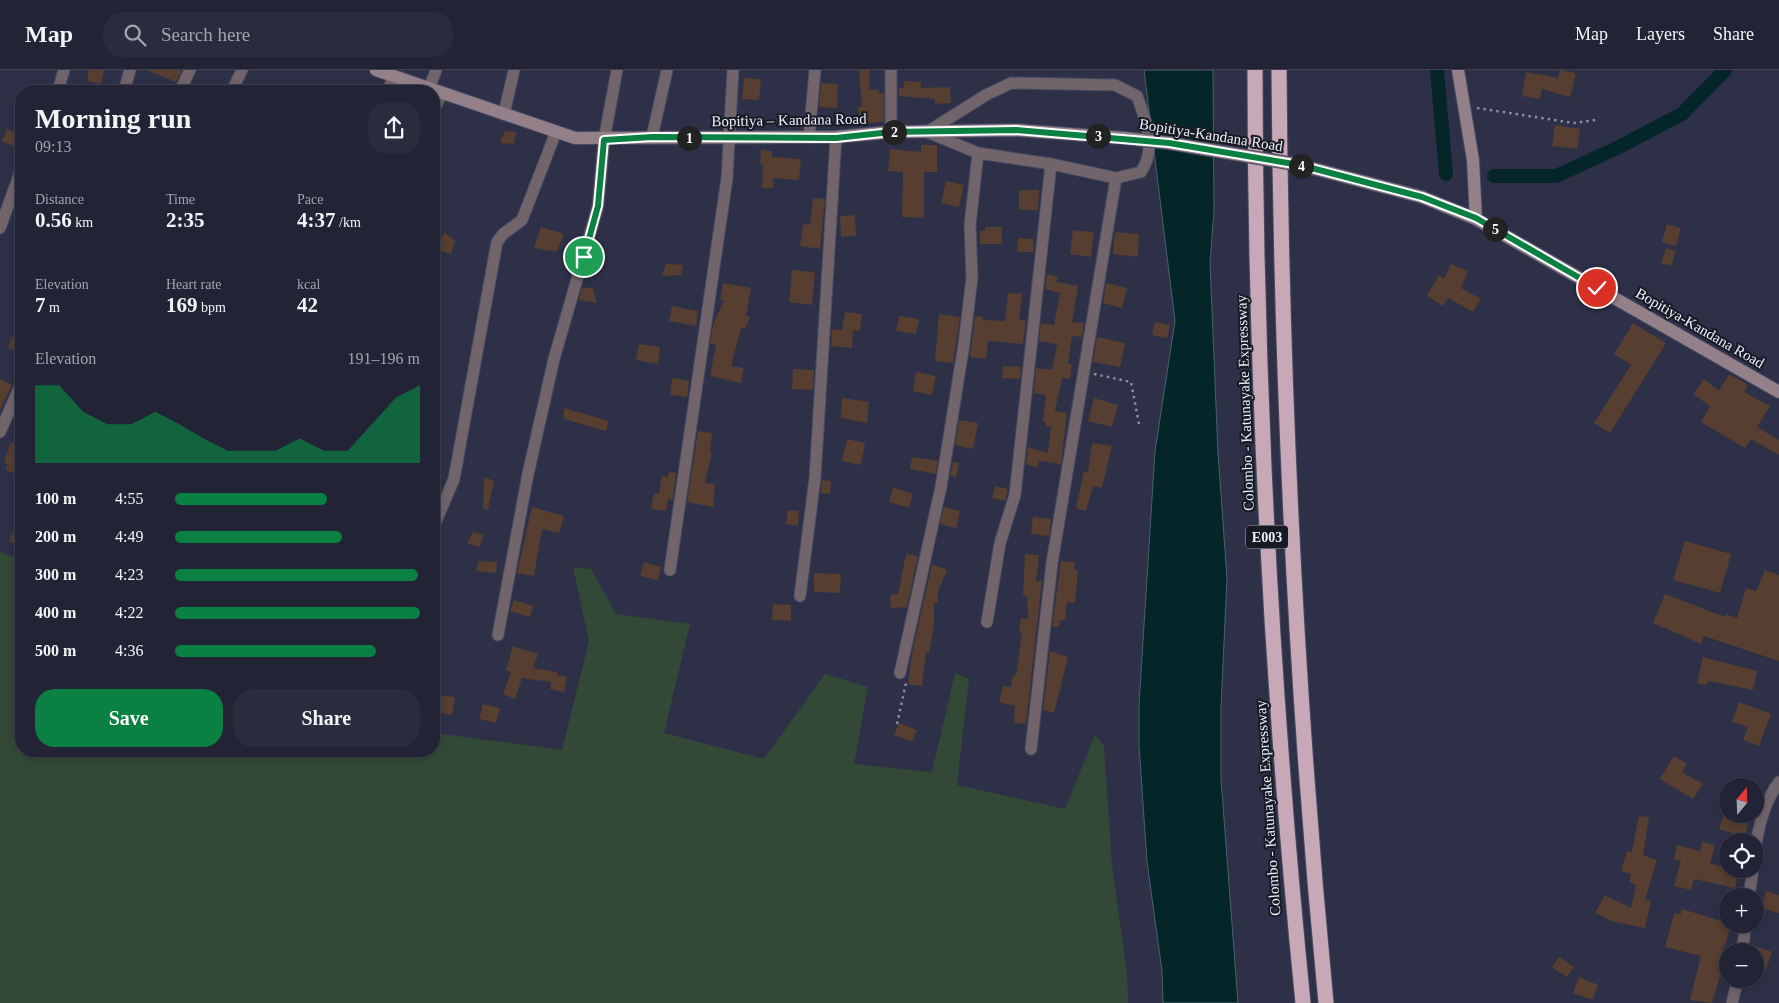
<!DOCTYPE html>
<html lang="en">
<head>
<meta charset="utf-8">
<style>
  body { margin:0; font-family:"Times New Roman",serif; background:#2a2c3d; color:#f1f3f6; height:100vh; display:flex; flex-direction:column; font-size:19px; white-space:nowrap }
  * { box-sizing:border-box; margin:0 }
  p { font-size:16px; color:#a2a4ad }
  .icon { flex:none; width:28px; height:28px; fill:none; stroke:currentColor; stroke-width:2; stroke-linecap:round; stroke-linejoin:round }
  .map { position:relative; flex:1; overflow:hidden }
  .side { position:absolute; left:15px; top:15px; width:425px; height:672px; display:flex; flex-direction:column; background:#222435; border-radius:20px; box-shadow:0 2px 8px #0003,0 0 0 1px #3f4150 }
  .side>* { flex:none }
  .needle { width:32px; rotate:19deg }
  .fabs { position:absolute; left:1719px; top:708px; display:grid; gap:10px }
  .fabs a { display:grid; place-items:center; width:45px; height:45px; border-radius:50%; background:#222435; box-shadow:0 2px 8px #0003,0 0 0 1px #3f4150; font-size:25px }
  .pin { position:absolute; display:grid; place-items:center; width:42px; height:42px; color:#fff; margin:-21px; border:2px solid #fff; border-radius:50%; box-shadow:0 1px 5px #0007 }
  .km { position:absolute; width:25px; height:25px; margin:-12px; border-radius:50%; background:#222; color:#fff; font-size:14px; line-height:25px; text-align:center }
  .round { display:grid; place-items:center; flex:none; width:52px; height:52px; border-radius:20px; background:#2a2c3d }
  .summary { display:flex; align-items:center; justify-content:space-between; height:85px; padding:0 20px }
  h1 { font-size:28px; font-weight:600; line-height:38px }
  .figures { display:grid; grid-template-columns:repeat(3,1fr); gap:8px; height:85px; padding:5px 20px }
  .figures div { display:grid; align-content:center }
  .figures b { font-size:21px; font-weight:600 }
  .figures small { font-size:14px; font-weight:400 }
  .figures p { font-size:14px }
  .chart { height:140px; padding:10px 20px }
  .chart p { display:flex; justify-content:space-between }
  .chart svg { width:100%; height:90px; margin-top:5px; fill:#0b8043; opacity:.7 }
  .button { display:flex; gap:10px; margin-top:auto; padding:10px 20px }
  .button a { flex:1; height:58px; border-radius:20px; background:#0b8043; color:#fff; font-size:20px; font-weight:600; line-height:58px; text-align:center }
  .button a+a { background:#2a2c3d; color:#f1f3f6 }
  ul { padding:0 20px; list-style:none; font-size:16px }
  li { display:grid; grid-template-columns:80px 60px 1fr; align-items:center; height:38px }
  li i { height:12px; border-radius:6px; background:#0b8043 }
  header { display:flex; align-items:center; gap:30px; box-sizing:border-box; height:70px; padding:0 25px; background:#222435; border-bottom:1px solid #3f4150 }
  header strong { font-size:24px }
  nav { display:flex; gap:28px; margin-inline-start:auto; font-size:18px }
  .search { width:350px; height:45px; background:#2a2c3d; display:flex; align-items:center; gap:12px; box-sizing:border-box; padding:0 18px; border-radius:20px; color:#a2a4ad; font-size:19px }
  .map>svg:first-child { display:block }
  .green { fill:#334938 }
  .water { fill:#052629; stroke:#4a6269 }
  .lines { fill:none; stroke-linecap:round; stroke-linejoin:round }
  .canal { stroke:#052629; stroke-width:14 }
  .building { fill:#563e30 }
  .street-casing { stroke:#484b61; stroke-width:13 }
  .secondary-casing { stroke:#484b61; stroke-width:14 }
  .highway-casing { stroke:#484b61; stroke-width:17 }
  .path { stroke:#8b8ea2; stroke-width:2.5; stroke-dasharray:2.5 4; stroke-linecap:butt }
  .street { stroke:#71646a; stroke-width:11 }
  .secondary { stroke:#948089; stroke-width:12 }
  .highway { stroke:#c7a8b6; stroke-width:15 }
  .secondary-bridge-casing { stroke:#484b61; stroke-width:14; stroke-linecap:butt }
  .secondary-bridge { stroke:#948089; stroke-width:12 }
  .route-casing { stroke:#fff; stroke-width:10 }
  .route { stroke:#0b8043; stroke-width:6 }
  .labels { text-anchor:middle; stroke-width:4; stroke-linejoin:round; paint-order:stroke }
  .shield { fill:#171923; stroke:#acafbc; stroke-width:1 }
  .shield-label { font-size:14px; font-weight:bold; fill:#eceffe }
  .street-label { font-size:15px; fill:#eceffe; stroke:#171923 }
</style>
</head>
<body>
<header>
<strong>Map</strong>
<div class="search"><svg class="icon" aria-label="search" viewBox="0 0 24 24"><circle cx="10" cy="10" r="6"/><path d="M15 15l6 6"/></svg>Search here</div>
<nav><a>Map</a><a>Layers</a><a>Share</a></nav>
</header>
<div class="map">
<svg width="1779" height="933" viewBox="0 0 1779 933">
  <rect width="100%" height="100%" fill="#2d3047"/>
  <path class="green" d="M 0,482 L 21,490 L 21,681 L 434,681 L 434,663 L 562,680 L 589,571 L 573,497 L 591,499 L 616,544 L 690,554 L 664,663 L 764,689 L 825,604 L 868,617 L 854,694 L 932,702 L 955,603 L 969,609 L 957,715 L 1065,739 L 1095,665 L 1104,676 L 1112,795 L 1127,904 L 1128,933 L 0,933 Z"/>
  <path class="water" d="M 1144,0 L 1213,0 L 1214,141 L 1210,192 L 1218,383 L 1227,508 L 1221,638 L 1221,709 L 1238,933 L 1163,933 L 1162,901 L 1147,792 L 1139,675 L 1139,634 L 1155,381 L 1175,251 Z"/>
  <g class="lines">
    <g class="canal">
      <path d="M 1437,0 L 1446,104"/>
      <path d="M 1494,106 L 1556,106 L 1615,79 L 1682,44 L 1725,0"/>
    </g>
  </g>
  <g class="building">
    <path d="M 89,0 L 104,0 L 101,14 L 87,11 Z"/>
    <path d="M 147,0 L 182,0 L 176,12 Z"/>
    <path d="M 859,0 L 870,0 L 869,20 L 878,19 L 879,23 L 884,23 L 884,52 L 860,54 L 858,37 L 862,37 Z"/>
    <path d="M 1560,0 L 1576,3 L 1570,27 L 1542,19 L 1540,29 L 1522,26 L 1526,2 L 1558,8 Z"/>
    <path d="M 744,8 L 761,9 L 759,30 L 742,29 Z"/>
    <path d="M 904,11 L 921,12 L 921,18 L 950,17 L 951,33 L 935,34 L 935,29 L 899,26 L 899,18 L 904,18 Z"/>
    <path d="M 821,13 L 838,14 L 837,38 L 819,37 Z"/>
    <path d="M 1555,55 L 1580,59 L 1577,79 L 1552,76 Z"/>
    <path d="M 7,59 L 21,65 L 21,79 L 2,71 Z"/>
    <path d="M 505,61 L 516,62 L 514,74 L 500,73 Z"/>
    <path d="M 921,75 L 937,75 L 937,102 L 924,102 L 924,148 L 902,147 L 903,102 L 888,101 L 890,79 L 921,82 Z"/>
    <path d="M 761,80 L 772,81 L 772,87 L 801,89 L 799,110 L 773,108 L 773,118 L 762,118 L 763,95 L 760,94 Z"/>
    <path d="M 946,111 L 964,115 L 959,137 L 941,133 Z"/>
    <path d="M 1019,120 L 1039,120 L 1038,140 L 1019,140 Z"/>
    <path d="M 813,128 L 825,129 L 820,179 L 800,176 L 803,154 L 810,155 Z"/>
    <path d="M 855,145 L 856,166 L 841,167 L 840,146 Z"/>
    <path d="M 1667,154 L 1681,158 L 1676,176 L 1662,172 Z"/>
    <path d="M 541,157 L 564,164 L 557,182 L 534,178 Z"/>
    <path d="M 985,157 L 1002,157 L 1002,174 L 980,174 L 980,161 L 985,161 Z"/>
    <path d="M 1073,160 L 1094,162 L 1091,187 L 1070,184 Z"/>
    <path d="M 444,162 L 455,171 L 451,184 L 436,180 Z"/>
    <path d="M 1115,162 L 1139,164 L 1138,187 L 1113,184 Z"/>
    <path d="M 1018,168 L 1034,169 L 1033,182 L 1017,182 Z"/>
    <path d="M 1666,178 L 1676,181 L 1671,196 L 1661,193 Z"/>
    <path d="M 666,194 L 683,195 L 681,205 L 662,206 Z"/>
    <path d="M 1451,194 L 1468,201 L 1461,218 L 1481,229 L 1473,242 L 1448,228 L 1443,236 L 1427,226 L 1439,205 L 1444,209 Z"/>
    <path d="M 792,200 L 815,202 L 812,235 L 789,232 Z"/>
    <path d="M 1047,204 L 1058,207 L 1056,212 L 1078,216 L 1072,252 L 1084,253 L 1082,267 L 1072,266 L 1068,293 L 1072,294 L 1070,309 L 1062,308 L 1055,341 L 1067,343 L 1061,394 L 1039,391 L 1037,398 L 1026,394 L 1028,377 L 1048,383 L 1051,357 L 1046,356 L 1046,352 L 1043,351 L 1046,325 L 1034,323 L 1036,298 L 1052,300 L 1057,274 L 1039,271 L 1041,253 L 1054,255 L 1060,223 L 1045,219 Z"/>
    <path d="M 723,213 L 751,218 L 746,246 L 750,247 L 745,259 L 741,258 L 731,296 L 744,298 L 741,313 L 710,306 L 716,275 L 710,274 L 713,255 L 724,231 L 720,230 Z"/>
    <path d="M 1106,213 L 1127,218 L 1122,238 L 1103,233 Z"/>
    <path d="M 582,218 L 593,218 L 597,233 L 579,230 Z"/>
    <path d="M 1008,223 L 1022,224 L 1019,250 L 1026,251 L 1023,274 L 988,271 L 986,289 L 970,287 L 975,246 L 983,247 L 983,250 L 1005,251 Z"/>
    <path d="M 672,236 L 698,241 L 696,256 L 669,251 Z"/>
    <path d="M 845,242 L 862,244 L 860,261 L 853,260 L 852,278 L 831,276 L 832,259 L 842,260 Z"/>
    <path d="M 939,244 L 960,247 L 953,293 L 935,291 Z"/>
    <path d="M 899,246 L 919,249 L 916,264 L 896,261 Z"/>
    <path d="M 1155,252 L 1170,255 L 1167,268 L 1152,265 Z"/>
    <path d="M 1633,253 L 1666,273 L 1610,363 L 1594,353 L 1631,295 L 1614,284 Z"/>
    <path d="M 12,267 L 21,270 L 21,282 L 8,278 Z"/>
    <path d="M 1097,267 L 1125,273 L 1120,297 L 1093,292 Z"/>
    <path d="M 639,274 L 660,277 L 658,294 L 636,290 Z"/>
    <path d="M 1003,296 L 1021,297 L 1020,309 L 1002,308 Z"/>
    <path d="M 793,299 L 814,300 L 813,320 L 792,319 Z"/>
    <path d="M 916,302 L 936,306 L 932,325 L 913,321 Z"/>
    <path d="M 1729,304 L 1748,315 L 1744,322 L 1770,336 L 1757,357 L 1779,370 L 1779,385 L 1751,369 L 1745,378 L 1701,352 L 1710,336 L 1693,324 L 1704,309 L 1719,321 Z"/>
    <path d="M 672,308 L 689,311 L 687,327 L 670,325 Z"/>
    <path d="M 0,309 L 12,315 L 0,340 Z"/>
    <path d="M 842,328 L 869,332 L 867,353 L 841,348 Z"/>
    <path d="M 1094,328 L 1118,335 L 1112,357 L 1088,351 Z"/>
    <path d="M 564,338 L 609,351 L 606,361 L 564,349 Z"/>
    <path d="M 959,350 L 978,353 L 973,379 L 955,375 Z"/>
    <path d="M 698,361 L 712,363 L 710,383 L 712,383 L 705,413 L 715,414 L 713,437 L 687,432 Z"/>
    <path d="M 847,369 L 865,373 L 861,395 L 842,391 Z"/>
    <path d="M 11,372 L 21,376 L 21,406 L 6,400 L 8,394 L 4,393 Z"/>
    <path d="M 1092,373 L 1112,376 L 1102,418 L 1093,416 L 1086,441 L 1076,438 L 1084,401 L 1088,402 Z"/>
    <path d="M 912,387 L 938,391 L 936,404 L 910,399 Z"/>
    <path d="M 953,392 L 959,393 L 956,407 L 950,406 Z"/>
    <path d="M 669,402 L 676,403 L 673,430 L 668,429 L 666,441 L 651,439 L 654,423 L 659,424 L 662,406 L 668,407 Z"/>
    <path d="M 484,407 L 494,411 L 488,440 L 483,439 Z"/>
    <path d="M 822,410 L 831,411 L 830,424 L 821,423 Z"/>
    <path d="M 995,416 L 1008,419 L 1005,431 L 992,428 Z"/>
    <path d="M 893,417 L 913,424 L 909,438 L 889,432 Z"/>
    <path d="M 532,437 L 564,446 L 559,463 L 542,459 L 534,506 L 517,503 Z"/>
    <path d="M 944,437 L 960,441 L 956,458 L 940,454 Z"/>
    <path d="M 788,440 L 799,441 L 798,456 L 786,454 Z"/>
    <path d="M 1033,447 L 1051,449 L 1049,466 L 1031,464 Z"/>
    <path d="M 12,462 L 21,465 L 19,475 L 9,472 Z"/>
    <path d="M 473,462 L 484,465 L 479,477 L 467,473 Z"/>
    <path d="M 1685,471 L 1731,484 L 1720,523 L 1673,510 Z"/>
    <path d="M 906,484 L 918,486 L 907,537 L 891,538 L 890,525 L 898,524 Z"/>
    <path d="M 1025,484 L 1039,485 L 1036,511 L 1042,511 L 1026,654 L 1014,653 L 1015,636 L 999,632 L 1003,616 L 1011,617 L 1013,605 L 1016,606 L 1022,563 L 1019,563 L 1021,548 L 1028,549 L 1027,526 L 1023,526 Z"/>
    <path d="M 479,491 L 497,492 L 496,503 L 476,501 Z"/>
    <path d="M 1061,491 L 1075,492 L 1074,500 L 1078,500 L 1075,533 L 1067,532 L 1065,550 L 1060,550 L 1059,557 L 1052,556 Z"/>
    <path d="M 644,492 L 661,497 L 658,510 L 640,506 Z"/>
    <path d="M 932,494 L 947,500 L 938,522 L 938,533 L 934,533 L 934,556 L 929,583 L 926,582 L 922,616 L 908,614 L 912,583 Z"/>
    <path d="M 1765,500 L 1779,505 L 1779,591 L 1704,566 L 1701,574 L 1653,553 L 1665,524 L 1725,547 L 1726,544 L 1737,548 L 1746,518 L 1756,521 Z"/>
    <path d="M 814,503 L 841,504 L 840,523 L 814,522 Z"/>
    <path d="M 514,530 L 533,536 L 530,547 L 510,541 Z"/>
    <path d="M 773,534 L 791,535 L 791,551 L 772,550 Z"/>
    <path d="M 513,576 L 538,584 L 533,598 L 557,602 L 557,605 L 567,607 L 564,622 L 550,619 L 551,612 L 522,608 L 515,629 L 503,624 L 511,602 L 506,600 Z"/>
    <path d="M 1050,581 L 1068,587 L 1054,643 L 1043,640 Z"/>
    <path d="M 1703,587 L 1757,601 L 1753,620 L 1708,611 L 1707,615 L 1697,613 Z"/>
    <path d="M 437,625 L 455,627 L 452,645 L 434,642 Z"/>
    <path d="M 1739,632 L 1771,644 L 1759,676 L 1743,670 L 1748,657 L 1732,652 Z"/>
    <path d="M 483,634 L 500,638 L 496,653 L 479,649 Z"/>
    <path d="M 899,653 L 917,660 L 912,672 L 894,665 Z"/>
    <path d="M 1674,686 L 1687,694 L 1682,702 L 1703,714 L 1693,729 L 1660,709 Z"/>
    <path d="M 1724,743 L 1735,747 L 1738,744 L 1751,746 L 1744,767 L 1719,759 Z"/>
    <path d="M 1639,746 L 1649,747 L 1643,785 L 1657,790 L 1645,830 L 1651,831 L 1645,858 L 1611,851 L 1595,843 L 1605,825 L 1631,838 L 1636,815 L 1629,812 L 1631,804 L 1621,801 L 1627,781 L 1632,782 Z"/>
    <path d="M 1702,772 L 1715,775 L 1710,794 L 1739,800 L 1735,818 L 1694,809 L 1691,820 L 1674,816 L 1681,791 L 1674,789 L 1677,775 L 1700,781 Z"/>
    <path d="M 1766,821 L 1779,825 L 1779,843 L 1761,838 Z"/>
    <path d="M 1682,839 L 1732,854 L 1722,883 L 1727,884 L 1712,933 L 1690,930 L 1701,886 L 1665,877 L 1674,844 L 1681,844 Z"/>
    <path d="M 1755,876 L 1772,882 L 1766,900 L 1755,897 Z"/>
    <path d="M 1559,887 L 1574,897 L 1567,907 L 1552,897 Z"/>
    <path d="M 1579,907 L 1598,915 L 1592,930 L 1573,923 Z"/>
  </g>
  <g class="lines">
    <g class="street-casing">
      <g id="street">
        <path d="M 1011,13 L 1115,15 L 1137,26 C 1146,51 1157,78 1141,102 L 1116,108 L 1051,94 L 978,83 L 927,62 L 986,25 Z"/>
        <path d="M 429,19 L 436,0"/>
        <path d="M 58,21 L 64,0"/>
        <path d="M 124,21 L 130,0"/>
        <path d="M 180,21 L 190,0"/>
        <path d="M 232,21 L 242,0"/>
        <path d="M 387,21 L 394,7"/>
        <path d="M 434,40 L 442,23"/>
        <path d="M 504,44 L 514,0"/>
        <path d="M 891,62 L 891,0"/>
        <path d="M 652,67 L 667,0"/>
        <path d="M 809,68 L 815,0"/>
        <path d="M 0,158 L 21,100"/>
        <path d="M 0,362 L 21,314"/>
        <path d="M 434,456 L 454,409 L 497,172 L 503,164 L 522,150 L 556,62"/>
        <path d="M 670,500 L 727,108 L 733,0"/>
        <path d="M 800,526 L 815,408 L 836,67"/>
        <path d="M 987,552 L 1000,473 L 1015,425 L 1051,94"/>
        <path d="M 498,565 L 528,404 L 554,289 L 598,136 L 604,70 L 617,0"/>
        <path d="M 900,603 L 941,417 L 964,274 L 972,208 L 970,155 L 978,83"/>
        <path d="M 1031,679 L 1052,493 L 1116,108"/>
        <path d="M 1755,782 C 1758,757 1764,732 1779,712"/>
        <path d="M 1749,826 L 1753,799"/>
        <path d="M 1742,881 L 1746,854"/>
        <path d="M 1732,933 L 1738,909"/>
      </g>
    </g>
    <g class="secondary-casing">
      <g id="secondary">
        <path d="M 376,0 L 575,68 L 836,67 L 891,62 L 1016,60 L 1124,68"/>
        <path d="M 1458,0 L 1473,90 L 1476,149"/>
        <path d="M 1300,95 L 1422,127 L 1476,149 L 1779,322"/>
      </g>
    </g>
    <g class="highway-casing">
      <g id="highway">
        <path d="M 1255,0 C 1255,312 1272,623 1303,933"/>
        <path d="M 1279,0 C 1281,312 1296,623 1326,933"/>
      </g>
    </g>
    <g class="path">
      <path d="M 1477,38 L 1574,53 L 1595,50"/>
      <path d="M 1094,304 L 1131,312 L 1139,354"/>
      <path d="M 897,654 L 906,613"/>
    </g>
    <use href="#street" class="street"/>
    <use href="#secondary" class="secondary"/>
    <use href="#highway" class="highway"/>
    <g class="secondary-bridge-casing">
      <path id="secondary-bridge" d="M 1124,68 L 1169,73 L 1300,95"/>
    </g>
    <use href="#secondary-bridge" class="secondary-bridge"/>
  </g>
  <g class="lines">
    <g class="route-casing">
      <path id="route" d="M 584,187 L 598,136 L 604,70 L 652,67 L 836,68 L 891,62 L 1016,60 L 1169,73 L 1300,95 L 1422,127 L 1476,148 L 1597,218"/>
    </g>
    <use href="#route" class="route"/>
  </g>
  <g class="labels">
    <rect class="shield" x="1246" y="455.5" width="42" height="23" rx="4"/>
    <g class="shield-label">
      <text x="1267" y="472">E003</text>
    </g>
    <g class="street-label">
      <text transform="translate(789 50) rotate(-1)" y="5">Bopitiya – Kandana Road</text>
      <text transform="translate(1211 65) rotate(9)" y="5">Bopitiya-Kandana Road</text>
      <text transform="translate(1700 258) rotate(30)" y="5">Bopitiya-Kandana Road</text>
      <text transform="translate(1245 333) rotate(-92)" y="5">Colombo - Katunayake Expressway</text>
      <text transform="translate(1268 738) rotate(-94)" y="5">Colombo - Katunayake Expressway</text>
    </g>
  </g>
</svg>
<div class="fabs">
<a><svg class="needle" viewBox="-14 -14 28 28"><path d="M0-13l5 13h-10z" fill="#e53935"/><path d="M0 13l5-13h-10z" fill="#a2a4ad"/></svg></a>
<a><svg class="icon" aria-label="locate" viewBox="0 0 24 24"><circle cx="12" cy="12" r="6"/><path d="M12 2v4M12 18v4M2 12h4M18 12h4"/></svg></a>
<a>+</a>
<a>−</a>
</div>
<div class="pin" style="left:584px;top:187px;background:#1e9e55"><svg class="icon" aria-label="arrive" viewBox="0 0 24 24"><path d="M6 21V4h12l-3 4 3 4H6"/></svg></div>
<div class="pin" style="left:1597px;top:218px;background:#d93025"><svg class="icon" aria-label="check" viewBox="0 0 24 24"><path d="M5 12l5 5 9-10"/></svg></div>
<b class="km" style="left:689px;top:68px">1</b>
<b class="km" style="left:894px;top:62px">2</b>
<b class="km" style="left:1098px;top:66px">3</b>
<b class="km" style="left:1301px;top:96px">4</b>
<b class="km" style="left:1495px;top:159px">5</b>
<section class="side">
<div class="summary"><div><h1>Morning run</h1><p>09:13</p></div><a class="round"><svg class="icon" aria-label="share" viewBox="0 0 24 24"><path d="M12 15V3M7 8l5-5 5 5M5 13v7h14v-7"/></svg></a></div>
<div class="figures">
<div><p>Distance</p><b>0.56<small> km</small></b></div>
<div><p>Time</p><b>2:35</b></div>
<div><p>Pace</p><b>4:37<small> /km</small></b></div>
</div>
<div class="figures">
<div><p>Elevation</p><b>7<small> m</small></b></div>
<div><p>Heart rate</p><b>169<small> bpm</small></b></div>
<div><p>kcal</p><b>42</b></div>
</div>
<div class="chart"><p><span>Elevation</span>191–196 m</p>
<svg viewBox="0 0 160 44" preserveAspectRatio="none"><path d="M0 44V6L10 6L20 19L30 25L40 25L50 19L60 25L70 32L80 38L90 38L100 38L110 32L120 38L130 38L140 25L150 12L160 6V44z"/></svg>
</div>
<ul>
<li><b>100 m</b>4:55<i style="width:62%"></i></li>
<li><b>200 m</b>4:49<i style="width:68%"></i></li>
<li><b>300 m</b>4:23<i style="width:99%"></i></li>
<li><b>400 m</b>4:22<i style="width:100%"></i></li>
<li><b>500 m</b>4:36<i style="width:82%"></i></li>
</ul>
<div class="button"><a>Save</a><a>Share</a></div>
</section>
</div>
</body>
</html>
